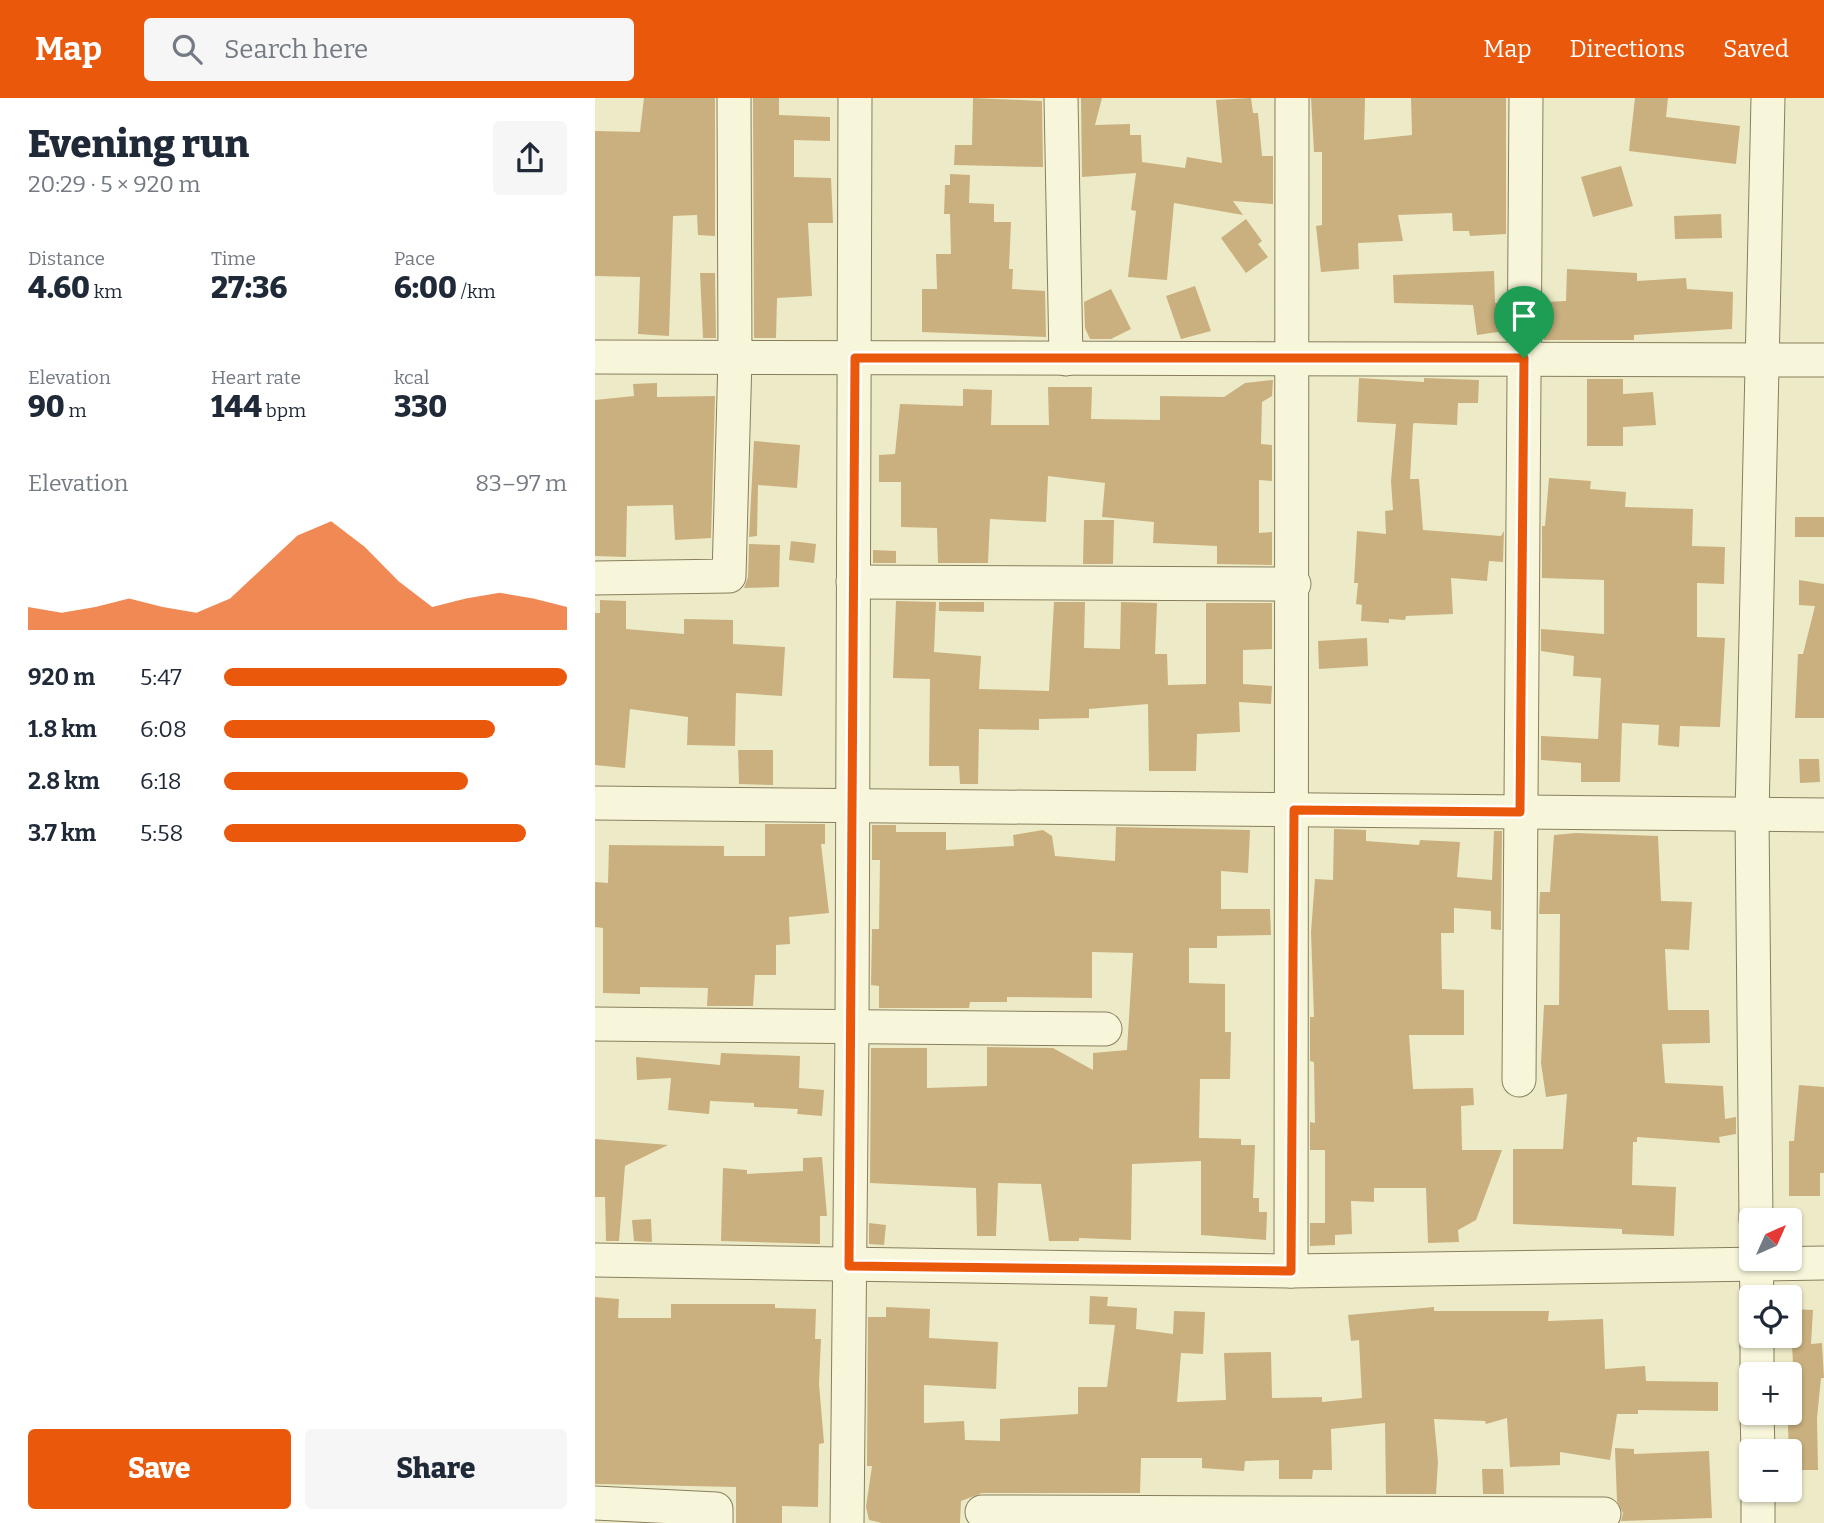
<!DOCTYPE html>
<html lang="en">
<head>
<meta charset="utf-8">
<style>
  body { margin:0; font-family:Bitter,serif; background:#f6f6f7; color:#1f2937; height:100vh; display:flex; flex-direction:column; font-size:26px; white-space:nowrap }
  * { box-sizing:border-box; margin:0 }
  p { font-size:23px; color:#747a83 }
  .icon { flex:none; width:38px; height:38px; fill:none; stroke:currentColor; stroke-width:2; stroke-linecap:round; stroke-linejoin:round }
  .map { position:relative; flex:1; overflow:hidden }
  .side { display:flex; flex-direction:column; background:#fff; width:595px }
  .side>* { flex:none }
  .needle { width:46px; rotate:45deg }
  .fabs { position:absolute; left:1144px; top:1110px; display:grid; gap:14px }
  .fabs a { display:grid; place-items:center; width:63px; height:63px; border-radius:7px; background:#fff; box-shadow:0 2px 5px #0004; font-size:35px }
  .pin { position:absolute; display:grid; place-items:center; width:60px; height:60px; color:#fff; margin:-72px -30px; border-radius:50% 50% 50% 0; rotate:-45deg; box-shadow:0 0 7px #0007 }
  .pin .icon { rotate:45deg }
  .round { display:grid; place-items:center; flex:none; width:74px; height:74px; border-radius:7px; background:#f6f6f7 }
  .headline { display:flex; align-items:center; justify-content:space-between; height:119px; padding:0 28px }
  h1 { font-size:38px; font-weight:800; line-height:52px }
  .stats { display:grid; grid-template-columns:repeat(3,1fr); gap:10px; height:119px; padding:7px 28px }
  .stats div { display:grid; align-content:center }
  .stats b { font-size:30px; font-weight:800 }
  .stats small { font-size:19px; font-weight:400 }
  .stats p { font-size:19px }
  .chart { height:196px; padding:14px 28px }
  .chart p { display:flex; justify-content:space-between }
  .chart svg { width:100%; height:126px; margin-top:7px; fill:#ea580c; opacity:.7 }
  .button { display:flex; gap:14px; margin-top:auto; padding:14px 28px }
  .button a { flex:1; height:80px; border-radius:7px; background:#ea580c; color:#fff; font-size:28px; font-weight:800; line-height:80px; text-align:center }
  .button a+a { background:#f6f6f7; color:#1f2937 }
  ul { padding:0 28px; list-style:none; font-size:23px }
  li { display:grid; grid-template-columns:112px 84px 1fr; align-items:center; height:52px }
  li i { height:18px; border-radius:9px; background:#ea580c }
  header { display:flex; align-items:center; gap:42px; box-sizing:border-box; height:98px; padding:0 35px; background:#ea580c; color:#fff }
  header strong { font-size:33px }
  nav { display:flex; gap:38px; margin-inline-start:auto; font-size:24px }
  .search { width:490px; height:63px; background:#f6f6f7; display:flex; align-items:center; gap:18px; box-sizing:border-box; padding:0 24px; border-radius:7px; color:#747a83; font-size:26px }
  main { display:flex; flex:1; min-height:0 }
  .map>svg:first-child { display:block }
  .building { fill:#cab07e }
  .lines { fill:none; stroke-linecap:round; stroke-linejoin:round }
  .minor-casing { stroke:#887e5d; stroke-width:35 }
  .minor { stroke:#f8f6da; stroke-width:33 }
  .route-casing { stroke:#fff; stroke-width:14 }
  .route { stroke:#ea580c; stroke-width:9 }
</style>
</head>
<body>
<header>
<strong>Map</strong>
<div class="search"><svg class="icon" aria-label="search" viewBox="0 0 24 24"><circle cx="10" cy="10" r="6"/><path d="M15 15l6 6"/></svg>Search here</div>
<nav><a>Map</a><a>Directions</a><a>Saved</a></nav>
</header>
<main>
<section class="side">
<div class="headline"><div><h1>Evening run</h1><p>20:29 · 5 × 920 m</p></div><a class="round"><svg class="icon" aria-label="share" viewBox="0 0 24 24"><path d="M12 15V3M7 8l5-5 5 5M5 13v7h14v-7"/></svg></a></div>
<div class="stats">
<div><p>Distance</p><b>4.60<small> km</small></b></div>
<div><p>Time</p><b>27:36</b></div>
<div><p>Pace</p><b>6:00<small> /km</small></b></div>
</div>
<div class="stats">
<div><p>Elevation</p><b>90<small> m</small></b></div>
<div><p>Heart rate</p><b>144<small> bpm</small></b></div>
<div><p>kcal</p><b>330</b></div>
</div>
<div class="chart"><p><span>Elevation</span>83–97 m</p>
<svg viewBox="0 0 160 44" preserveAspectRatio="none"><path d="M0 44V36L10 38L20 36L30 33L40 36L50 38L60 33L70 22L80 11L90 6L100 15L110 27L120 36L130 33L140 31L150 33L160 36V44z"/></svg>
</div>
<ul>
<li><b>920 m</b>5:47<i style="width:100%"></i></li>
<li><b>1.8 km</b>6:08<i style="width:79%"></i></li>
<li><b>2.8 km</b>6:18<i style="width:71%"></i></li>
<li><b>3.7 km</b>5:58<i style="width:88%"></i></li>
</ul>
<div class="button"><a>Save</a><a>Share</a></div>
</section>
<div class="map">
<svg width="1229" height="1425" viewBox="0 0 1229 1425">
  <rect width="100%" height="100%" fill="#edebc7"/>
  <g class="building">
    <path d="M 49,0 L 120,0 L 120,138 L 103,137 L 102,117 L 78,118 L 74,238 L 43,236 L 45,179 L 0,178 L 0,33 L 45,34 Z"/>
    <path d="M 158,0 L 184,0 L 184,17 L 235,19 L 235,43 L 199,42 L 199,79 L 236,80 L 238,125 L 213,125 L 217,198 L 182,200 L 181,240 L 159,240 Z"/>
    <path d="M 378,0 L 447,3 L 448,69 L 359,67 L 360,47 L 377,47 Z"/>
    <path d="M 486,0 L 507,0 L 500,27 L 535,26 L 535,37 L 546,37 L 547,64 L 590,70 L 592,59 L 627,65 L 621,2 L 656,0 L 658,15 L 663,15 L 667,58 L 678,58 L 678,106 L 638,103 L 648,117 L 579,105 L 572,182 L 533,179 L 541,113 L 536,112 L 541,75 L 487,79 Z"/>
    <path d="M 716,0 L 770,0 L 769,42 L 817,37 L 816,0 L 911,0 L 911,136 L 875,138 L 874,133 L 858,133 L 857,115 L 803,117 L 808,143 L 763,145 L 764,171 L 726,174 L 721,128 L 727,127 L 727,54 L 719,54 Z"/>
    <path d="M 1040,0 L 1073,0 L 1071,19 L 1145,28 L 1141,66 L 1034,53 Z"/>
    <path d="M 1026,68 L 1038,108 L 998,119 L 986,79 Z"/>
    <path d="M 355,76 L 375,77 L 374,105 L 399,106 L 399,124 L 416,124 L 414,171 L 418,171 L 417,191 L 450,193 L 451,239 L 327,234 L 327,191 L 342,191 L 341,156 L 356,156 L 355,116 L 349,116 L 350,87 L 355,87 Z"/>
    <path d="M 1126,116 L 1127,140 L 1080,141 L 1079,118 Z"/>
    <path d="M 651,121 L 667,143 L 663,146 L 673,159 L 651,175 L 626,140 Z"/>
    <path d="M 972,171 L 1042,175 L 1042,183 L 1091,180 L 1092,191 L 1138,194 L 1137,231 L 1039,237 L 1039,242 L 949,242 L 949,204 L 971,203 Z"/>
    <path d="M 899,173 L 900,205 L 910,204 L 910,233 L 882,237 L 878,207 L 799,205 L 798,177 Z"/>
    <path d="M 105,175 L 120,175 L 121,240 L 108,240 Z"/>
    <path d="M 600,188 L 616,233 L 586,241 L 571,198 Z"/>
    <path d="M 516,191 L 536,231 L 516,241 L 495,241 L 490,230 L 489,204 Z"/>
    <path d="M 764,280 L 829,284 L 829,280 L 884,282 L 883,305 L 863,305 L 862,327 L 819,325 L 818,327 L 815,381 L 824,381 L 828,432 L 906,438 L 909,433 L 908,464 L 894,463 L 892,483 L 856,480 L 858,516 L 811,518 L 810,522 L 794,521 L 794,525 L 766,523 L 767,507 L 761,506 L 763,485 L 759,485 L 762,433 L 791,436 L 790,413 L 798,412 L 796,383 L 801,326 L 762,324 Z"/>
    <path d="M 992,281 L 1028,281 L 1028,296 L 1058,294 L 1061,327 L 1028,329 L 1028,348 L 992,348 Z"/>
    <path d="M 678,282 L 677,298 L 667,304 L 666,346 L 677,347 L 677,383 L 664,382 L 664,435 L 677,434 L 677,467 L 622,466 L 622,448 L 558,445 L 559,424 L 507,419 L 510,385 L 453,378 L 451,424 L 395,421 L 393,465 L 343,465 L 342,430 L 306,429 L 306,384 L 284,384 L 284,357 L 300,356 L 305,306 L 368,308 L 368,291 L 397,292 L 396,327 L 454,327 L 453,289 L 497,289 L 496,321 L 565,322 L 565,298 L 629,299 L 650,285 Z"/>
    <path d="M 62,285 L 62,299 L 120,298 L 116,440 L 80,442 L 78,407 L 32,408 L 31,459 L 0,458 L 0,302 L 39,298 L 38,286 Z"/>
    <path d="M 159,343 L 205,347 L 202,390 L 163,387 L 162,438 L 154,439 Z"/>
    <path d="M 954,380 L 996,383 L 995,391 L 1031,394 L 1030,409 L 1098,411 L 1097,448 L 1130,449 L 1129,486 L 1102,485 L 1102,539 L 1130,540 L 1125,629 L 1085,628 L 1084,649 L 1063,647 L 1064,627 L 1027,625 L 1025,684 L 986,684 L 986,665 L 946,662 L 946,638 L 1003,641 L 1006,580 L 978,578 L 979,558 L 946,553 L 946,531 L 1009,536 L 1009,482 L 947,480 L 947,428 L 950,428 Z"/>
    <rect x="1200" y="419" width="29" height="20"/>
    <path d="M 489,422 L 519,422 L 518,466 L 488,466 Z"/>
    <path d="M 196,443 L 221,446 L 219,465 L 194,462 Z"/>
    <path d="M 154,446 L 185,447 L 184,489 L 149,490 L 153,479 Z"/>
    <path d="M 278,452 L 301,453 L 301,465 L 278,465 Z"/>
    <path d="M 1204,482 L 1229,486 L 1229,620 L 1200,620 L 1203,556 L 1208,556 L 1220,508 L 1204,507 Z"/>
    <path d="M 5,502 L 31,503 L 31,531 L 89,536 L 89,521 L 138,522 L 138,546 L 190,549 L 187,598 L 141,595 L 140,648 L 92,647 L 93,619 L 35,611 L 30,670 L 0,667 L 0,515 L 5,515 Z"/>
    <path d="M 301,503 L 341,504 L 339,554 L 386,558 L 384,591 L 454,593 L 459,504 L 490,504 L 489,550 L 525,551 L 526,504 L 562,505 L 560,556 L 572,556 L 573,587 L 611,586 L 611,505 L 677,505 L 677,551 L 648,552 L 648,586 L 677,588 L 676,606 L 644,604 L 645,634 L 602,636 L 601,673 L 554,673 L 553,606 L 494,611 L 494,620 L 444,621 L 444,632 L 384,631 L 383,686 L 365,686 L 364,668 L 334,668 L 335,581 L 298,580 Z"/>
    <path d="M 344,504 L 389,504 L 389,514 L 344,513 Z"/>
    <path d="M 772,540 L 773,568 L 724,571 L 723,543 Z"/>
    <path d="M 143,652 L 178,652 L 178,687 L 144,686 Z"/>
    <path d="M 1204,661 L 1224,661 L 1225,684 L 1205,685 Z"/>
    <path d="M 170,726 L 230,726 L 230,746 L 226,746 L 234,815 L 194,819 L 195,846 L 181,847 L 181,877 L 160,877 L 158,908 L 112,908 L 113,890 L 45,889 L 45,896 L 8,895 L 8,830 L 0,829 L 0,784 L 13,785 L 14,747 L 129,748 L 129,758 L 170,758 Z"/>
    <path d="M 277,727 L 301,727 L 301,734 L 351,734 L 351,752 L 419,748 L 418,737 L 448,732 L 457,738 L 460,758 L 520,763 L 521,729 L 655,732 L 653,775 L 626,773 L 626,811 L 675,811 L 676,837 L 622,838 L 622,850 L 594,850 L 594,885 L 630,886 L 630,934 L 636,934 L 635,981 L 605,981 L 604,1040 L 646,1041 L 646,1047 L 660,1047 L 658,1100 L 664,1100 L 664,1114 L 672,1114 L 671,1142 L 606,1137 L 606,1063 L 537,1066 L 536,1142 L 484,1140 L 484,1143 L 454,1143 L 446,1086 L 403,1085 L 401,1138 L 382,1138 L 381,1090 L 275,1085 L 276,950 L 332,950 L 332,990 L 392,988 L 392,949 L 458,950 L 498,972 L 498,955 L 532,952 L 538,855 L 497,854 L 497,900 L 412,899 L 412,904 L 375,904 L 374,910 L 284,910 L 284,888 L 276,887 L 277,831 L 284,831 L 285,762 L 277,762 Z"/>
    <path d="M 739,731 L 771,732 L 771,743 L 824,747 L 825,742 L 865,744 L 862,779 L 897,782 L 899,733 L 907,733 L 906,832 L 896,831 L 896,813 L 859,810 L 859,835 L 846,835 L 847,891 L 869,892 L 869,937 L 814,937 L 818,991 L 878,990 L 879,1007 L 866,1008 L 867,1052 L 907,1052 L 881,1122 L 863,1132 L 864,1144 L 833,1145 L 831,1090 L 779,1090 L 779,1104 L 756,1103 L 757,1136 L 740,1137 L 740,1147 L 715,1148 L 715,1125 L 730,1125 L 730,1052 L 715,1052 L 715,1024 L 720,1025 L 719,964 L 715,963 L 715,919 L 719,919 L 716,834 L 720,781 L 738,782 Z"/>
    <path d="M 981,735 L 1063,738 L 1066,803 L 1097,804 L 1094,852 L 1070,851 L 1073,912 L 1114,912 L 1115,945 L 1067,946 L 1070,985 L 1128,988 L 1130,1021 L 1141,1019 L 1141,1036 L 1124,1039 L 1125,1045 L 1042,1039 L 1042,1044 L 1038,1044 L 1037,1087 L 1081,1089 L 1079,1138 L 1027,1136 L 1027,1131 L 918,1126 L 918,1051 L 968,1051 L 972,996 L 951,999 L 946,965 L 949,907 L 964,907 L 965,816 L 944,816 L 945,794 L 955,794 L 959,737 Z"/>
    <path d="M 126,955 L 205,958 L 204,990 L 229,992 L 227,1018 L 202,1016 L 203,1011 L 159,1009 L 159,1005 L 115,1003 L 114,1016 L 73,1012 L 76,980 L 42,982 L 41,959 L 125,967 Z"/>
    <path d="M 1204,987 L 1229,989 L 1229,1075 L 1225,1075 L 1225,1098 L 1194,1098 L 1194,1043 L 1199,1043 Z"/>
    <path d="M 0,1041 L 73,1047 L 30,1068 L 24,1143 L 11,1143 L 10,1099 L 0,1099 Z"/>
    <path d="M 227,1059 L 232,1118 L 225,1118 L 225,1146 L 126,1143 L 128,1070 L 152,1072 L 152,1076 L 208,1073 L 208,1060 Z"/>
    <path d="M 56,1121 L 57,1144 L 39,1143 L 37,1122 Z"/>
    <path d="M 274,1125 L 291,1127 L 289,1147 L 274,1146 Z"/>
    <path d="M 495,1198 L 513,1199 L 512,1208 L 542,1210 L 541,1231 L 578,1236 L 579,1213 L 610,1214 L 608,1256 L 586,1255 L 582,1304 L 631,1302 L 629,1255 L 676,1254 L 677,1300 L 727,1299 L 727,1304 L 767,1300 L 764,1242 L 756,1243 L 753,1217 L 839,1209 L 839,1213 L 954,1213 L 953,1223 L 1008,1221 L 1010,1271 L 1050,1268 L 1051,1283 L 1123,1284 L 1123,1313 L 1043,1312 L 1043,1316 L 1022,1316 L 1015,1362 L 965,1354 L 965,1367 L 915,1369 L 912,1320 L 891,1326 L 890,1323 L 839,1321 L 843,1364 L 841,1396 L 791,1396 L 790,1325 L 736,1331 L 737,1372 L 718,1372 L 717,1381 L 684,1381 L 684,1362 L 650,1363 L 649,1373 L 607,1370 L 607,1360 L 546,1360 L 545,1395 L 387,1395 L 366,1403 L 365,1425 L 287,1425 L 274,1422 L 271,1409 L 277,1368 L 272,1368 L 273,1219 L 291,1219 L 291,1209 L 335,1211 L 334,1240 L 403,1244 L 401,1291 L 329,1287 L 329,1325 L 369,1323 L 370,1342 L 405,1343 L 405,1321 L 483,1316 L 483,1289 L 512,1289 L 520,1227 L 494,1226 Z"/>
    <path d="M 0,1199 L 24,1201 L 23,1220 L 76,1220 L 76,1206 L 180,1206 L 180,1210 L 221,1211 L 220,1241 L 226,1241 L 224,1286 L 229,1345 L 224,1346 L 223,1409 L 187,1408 L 187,1425 L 141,1425 L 141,1389 L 0,1386 Z"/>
    <path d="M 1200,1211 L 1218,1212 L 1216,1246 L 1227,1245 L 1229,1280 L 1226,1280 L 1222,1320 L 1223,1372 L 1195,1372 L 1193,1331 L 1195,1284 L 1199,1284 L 1197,1247 Z"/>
    <path d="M 1020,1350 L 1039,1351 L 1039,1356 L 1114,1353 L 1117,1420 L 1026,1423 L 1028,1415 L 1022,1403 Z"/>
    <path d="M 887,1371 L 908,1371 L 909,1396 L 888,1396 Z"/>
  </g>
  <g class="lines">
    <g class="minor-casing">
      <g id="minor">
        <path d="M 466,0 L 471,261"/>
        <path d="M 0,259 L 1229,262"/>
        <path d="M 0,480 L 134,478 L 140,260 L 139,0"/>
        <path d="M 258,484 L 699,486"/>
        <path d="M 0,705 L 1229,717"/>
        <path d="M 0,926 L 510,931"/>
        <path d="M 924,982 L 931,0"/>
        <path d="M 1161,1122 L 1157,717 L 1173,0"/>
        <path d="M 1161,1160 L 1162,1199"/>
        <path d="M 0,1162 L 696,1173 L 1229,1165"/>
        <path d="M 696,1173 L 697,0"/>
        <path d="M 1162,1237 L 1162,1276"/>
        <path d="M 1162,1314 L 1163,1353"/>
        <path d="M 1163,1391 L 1163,1425"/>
        <path d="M 0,1405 L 121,1411 L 121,1425"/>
        <path d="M 387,1414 L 1009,1416"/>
        <path d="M 252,1425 L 257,931 L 260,0"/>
      </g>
    </g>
    <use href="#minor" class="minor"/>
  </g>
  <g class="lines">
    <g class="route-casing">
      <path id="route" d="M 260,260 L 929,260 L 925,714 L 699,712 L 696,1173 L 254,1168 Z"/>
    </g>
    <use href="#route" class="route"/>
  </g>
</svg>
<div class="fabs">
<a><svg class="needle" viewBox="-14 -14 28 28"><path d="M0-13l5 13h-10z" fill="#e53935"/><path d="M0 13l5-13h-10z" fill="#747a83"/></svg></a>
<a><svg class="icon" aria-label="locate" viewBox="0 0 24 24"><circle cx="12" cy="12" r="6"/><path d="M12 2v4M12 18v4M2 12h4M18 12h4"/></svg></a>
<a>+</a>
<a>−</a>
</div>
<div class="pin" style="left:929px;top:260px;background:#1e9e55"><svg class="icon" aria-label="arrive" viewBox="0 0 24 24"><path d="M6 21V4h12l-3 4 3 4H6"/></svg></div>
</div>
</main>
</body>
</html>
